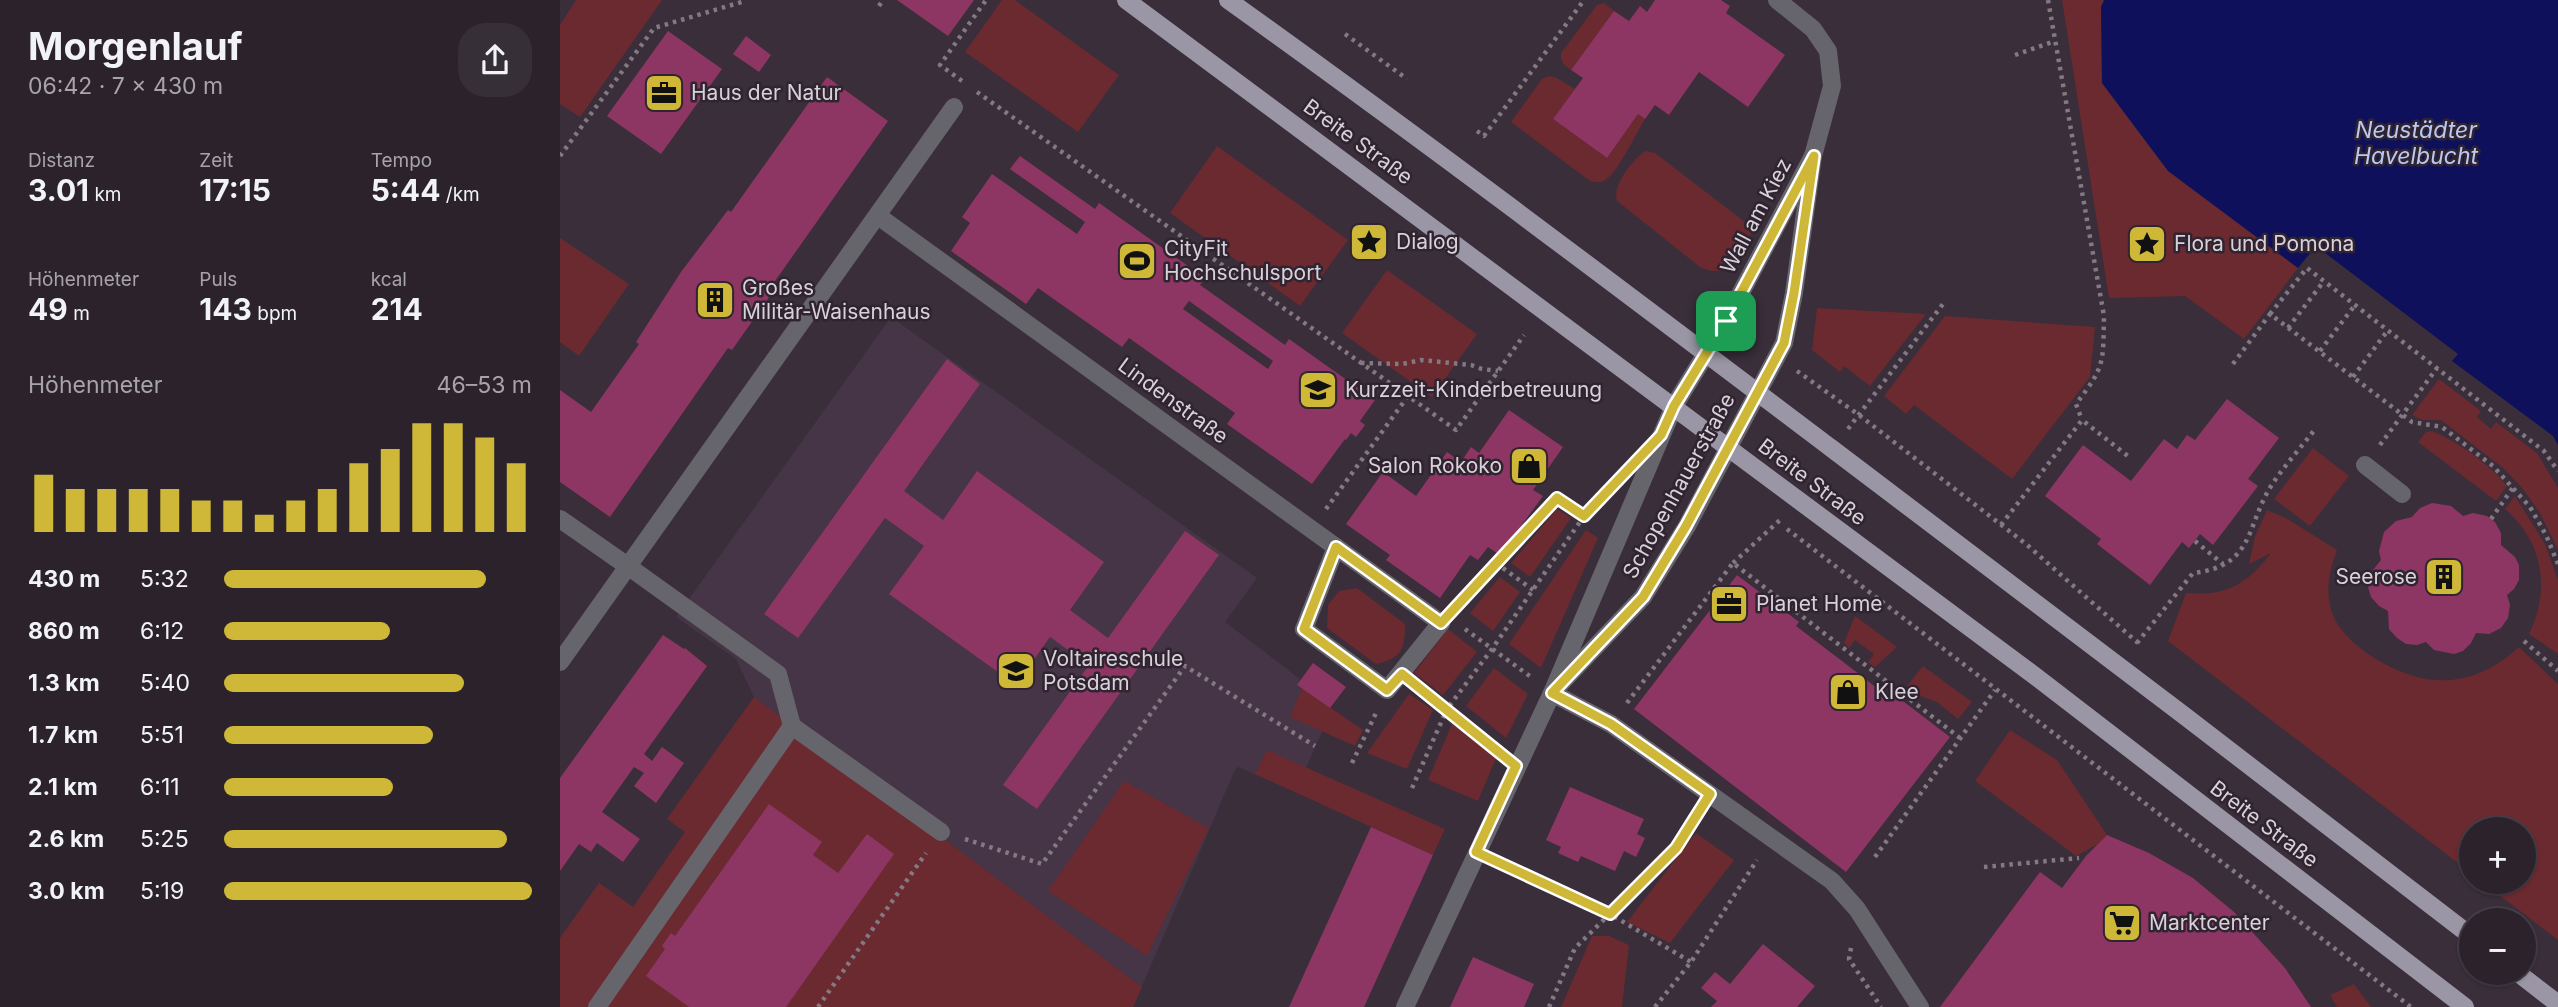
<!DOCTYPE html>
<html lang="de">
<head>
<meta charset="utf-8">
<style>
  body { margin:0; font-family:Inter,sans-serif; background:#372f38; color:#f1f3f6; height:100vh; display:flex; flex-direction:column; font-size:26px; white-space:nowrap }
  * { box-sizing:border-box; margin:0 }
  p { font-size:23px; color:#a6a4a9 }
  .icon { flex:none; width:38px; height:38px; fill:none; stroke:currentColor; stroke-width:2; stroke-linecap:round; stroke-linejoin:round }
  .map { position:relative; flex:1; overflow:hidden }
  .side { display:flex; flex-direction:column; background:#2b222c; width:560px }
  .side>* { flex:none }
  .fabs { position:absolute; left:1899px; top:817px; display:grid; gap:14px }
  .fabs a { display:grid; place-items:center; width:77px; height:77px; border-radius:50%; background:#2b222c; box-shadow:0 2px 5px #0004,0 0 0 2px #473f48; font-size:35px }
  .pin { position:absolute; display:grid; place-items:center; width:60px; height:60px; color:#fff; margin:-30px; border-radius:14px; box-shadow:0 4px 10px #0006 }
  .round { display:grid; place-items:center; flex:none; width:74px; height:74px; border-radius:28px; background:#372f38 }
  .summary { display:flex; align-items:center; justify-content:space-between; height:119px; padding:0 28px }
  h1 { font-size:38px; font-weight:700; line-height:52px }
  .metrics { display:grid; grid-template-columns:repeat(3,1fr); gap:10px; height:119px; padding:7px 28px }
  .metrics div { display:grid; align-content:center }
  .metrics b { font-size:30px; font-weight:700 }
  .metrics small { font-size:19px; font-weight:400 }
  .metrics p { font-size:19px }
  .chart { height:196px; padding:14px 28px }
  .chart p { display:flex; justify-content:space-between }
  .chart svg { width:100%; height:126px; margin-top:7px; stroke:#cfb837; stroke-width:6 }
  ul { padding:0 28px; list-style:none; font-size:23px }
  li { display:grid; grid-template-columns:112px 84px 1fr; align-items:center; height:52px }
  li i { height:18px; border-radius:9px; background:#cfb837 }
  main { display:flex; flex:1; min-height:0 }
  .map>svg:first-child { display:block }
  .built { fill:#453546 }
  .green { fill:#6a2a2f }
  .water { fill:#0f105c }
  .building { fill:#8e3663; fill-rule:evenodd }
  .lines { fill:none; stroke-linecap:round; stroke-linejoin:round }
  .path { stroke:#827983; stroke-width:4.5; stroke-dasharray:3.5 5; stroke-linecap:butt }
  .lane { stroke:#67656c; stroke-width:18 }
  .street { stroke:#67656c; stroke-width:18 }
  .primary { stroke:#9a96a5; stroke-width:18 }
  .route-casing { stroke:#fff; stroke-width:14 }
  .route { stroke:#cfb837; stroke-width:9 }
  .labels { text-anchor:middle; stroke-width:5; stroke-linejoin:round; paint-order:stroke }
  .poi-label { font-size:21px; fill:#d8d1d9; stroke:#2f2430; text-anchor:start }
  .street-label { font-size:21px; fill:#d8d1d9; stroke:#2f2430 }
  .water-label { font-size:23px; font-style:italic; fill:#bac8f4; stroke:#2f2430 }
</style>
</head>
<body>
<main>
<section class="side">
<div class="summary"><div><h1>Morgenlauf</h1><p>06:42 · 7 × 430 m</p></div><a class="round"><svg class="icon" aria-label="share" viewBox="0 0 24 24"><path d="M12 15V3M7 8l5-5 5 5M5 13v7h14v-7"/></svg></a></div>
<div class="metrics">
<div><p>Distanz</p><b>3.01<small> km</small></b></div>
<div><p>Zeit</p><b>17:15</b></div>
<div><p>Tempo</p><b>5:44<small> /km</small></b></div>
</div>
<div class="metrics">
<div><p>Höhenmeter</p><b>49<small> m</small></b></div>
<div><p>Puls</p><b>143<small> bpm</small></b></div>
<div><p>kcal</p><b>214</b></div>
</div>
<div class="chart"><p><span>Höhenmeter</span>46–53 m</p>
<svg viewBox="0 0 160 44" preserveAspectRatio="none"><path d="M5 44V24M15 44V29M25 44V29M35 44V29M45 44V29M55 44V33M65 44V33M75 44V38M85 44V33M95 44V29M105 44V20M115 44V15M125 44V6M135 44V6M145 44V11M155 44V20"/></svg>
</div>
<ul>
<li><b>430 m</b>5:32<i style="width:85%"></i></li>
<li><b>860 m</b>6:12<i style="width:54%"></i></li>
<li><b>1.3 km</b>5:40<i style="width:78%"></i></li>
<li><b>1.7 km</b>5:51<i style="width:68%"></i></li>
<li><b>2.1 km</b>6:11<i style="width:55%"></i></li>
<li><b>2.6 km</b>5:25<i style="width:92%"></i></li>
<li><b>3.0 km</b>5:19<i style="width:100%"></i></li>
</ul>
</section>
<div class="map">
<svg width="1998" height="1007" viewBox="0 0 1998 1007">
  <rect width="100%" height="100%" fill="#392e3a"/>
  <path class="built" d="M 331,317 L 697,578 L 665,622 L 718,662 L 741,680 L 738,686 L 772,710 L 735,792 L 678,767 L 675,770 L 573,1007 L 0,1007 L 0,938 L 39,883 L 73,907 L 125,832 L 107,819 L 194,697 L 176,659 L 116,617 Z"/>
  <g class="green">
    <path d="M 16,0 L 102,0 L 20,117 L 0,104 L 0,25 Z"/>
    <path d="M 442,0 L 455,0 L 559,75 L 518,132 L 405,52 Z"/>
    <path d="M 1502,0 L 1544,0 L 1541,7 L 1542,83 L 1608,170 L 1738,268 L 1684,339 L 1625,296 L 1549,298 Z"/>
    <path d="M 1044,3 L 1054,11 L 1011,70 C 1004,65 1000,62 1001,53 L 1037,5 Z"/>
    <path d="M 990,76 L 997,78 L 1015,89 L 993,119 L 1047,158 L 1078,114 L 1085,119 C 1077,131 1055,180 1041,182 C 1038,183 1032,181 1030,181 L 951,122 L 982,79 Z"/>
    <path d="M 657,146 L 788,240 L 740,306 L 610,213 Z"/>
    <path d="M 1085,151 L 1095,153 L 1194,229 C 1179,253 1174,282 1140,267 L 1057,201 C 1052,185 1072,161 1085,151 Z"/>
    <path d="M 0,238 L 69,284 L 19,356 L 0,342 Z"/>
    <path d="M 827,270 L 917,334 L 872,397 L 782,333 Z"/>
    <path d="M 1257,308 L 1366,314 L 1310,386 L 1284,366 L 1280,372 L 1252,350 Z"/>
    <path d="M 1385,316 L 1535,327 L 1530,377 L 1452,479 L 1354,405 L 1346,414 L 1324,396 Z"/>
    <path d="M 1879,379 L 1921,411 L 1917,417 L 1931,429 L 1936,422 L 1977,453 L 1998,488 L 1998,550 L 1980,513 L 1963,489 L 1943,468 L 1881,420 L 1862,420 L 1852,415 Z"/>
    <path d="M 1872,431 C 1899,442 1928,463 1947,486 L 1936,501 L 1858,442 L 1866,432 Z"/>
    <path d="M 1753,448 L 1789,476 L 1750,526 L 1714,499 Z"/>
    <path d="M 1955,496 L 1985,544 L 1998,580 L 1998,654 L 1969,634 C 1991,589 1983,542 1945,509 Z"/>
    <path d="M 997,509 L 1011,518 L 970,577 L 951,563 Z"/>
    <path d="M 1707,510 L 1726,518 L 1777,550 C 1758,601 1770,630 1816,659 C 1867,690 1914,688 1959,647 L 1998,684 L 1998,940 L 1922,882 L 1964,882 L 1964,830 L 1911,830 L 1911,873 L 1608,641 L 1626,593 C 1667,596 1686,585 1711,553 L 1689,564 L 1695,536 Z"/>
    <path d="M 1026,530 L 1038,538 L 981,668 L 949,644 Z"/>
    <path d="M 940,577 L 960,592 L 933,631 L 910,613 Z"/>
    <path d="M 797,588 L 845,624 C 845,649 842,658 816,664 L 767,628 L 768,605 L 779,591 Z"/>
    <path d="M 1295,616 L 1337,647 L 1315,667 L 1308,662 L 1314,654 L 1295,640 L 1289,648 L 1284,643 Z"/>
    <path d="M 888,629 L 917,652 L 883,695 L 854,673 Z"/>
    <path d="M 1363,666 L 1412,702 L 1398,719 L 1377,702 L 1354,694 L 1347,686 Z"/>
    <path d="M 934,668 L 968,694 L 946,738 L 906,706 Z"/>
    <path d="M 742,688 L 803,730 L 795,746 L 730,717 Z"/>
    <path d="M 849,694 L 873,710 L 847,769 L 807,753 Z"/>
    <path d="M 194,697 L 582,987 L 573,1007 L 0,1007 L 0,938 L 39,883 L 73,907 L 125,832 L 107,819 Z"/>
    <path d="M 892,724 L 937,756 L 918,801 L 868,780 Z"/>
    <path d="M 1450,730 L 1497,760 L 1547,835 L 1538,844 L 1516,856 L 1415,781 Z"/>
    <path d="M 707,750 L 885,829 L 873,855 L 695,774 Z"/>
    <path d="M 564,781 L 649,828 L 587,956 L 488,891 Z"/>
    <path d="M 1136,833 L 1174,860 L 1110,943 L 1067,922 Z"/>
    <path d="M 1032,936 L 1049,936 L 1069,945 L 1062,1007 L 1001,1007 Z"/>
    <path d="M 1794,984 L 1811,1007 L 1777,1007 L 1770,995 Z"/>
  </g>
  <path class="water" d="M 1544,0 L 1998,0 L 1998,445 L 1993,436 L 1892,361 L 1898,354 L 1756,246 L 1738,268 L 1608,171 L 1542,83 L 1541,7 Z"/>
  <g class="building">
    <path d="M 337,0 L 414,0 L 388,36 Z"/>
    <path d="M 1095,0 L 1161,0 L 1170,6 L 1166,13 L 1225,55 L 1188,107 L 1139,72 L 1109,115 L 1095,105 L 1085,119 L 1078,114 L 1047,158 L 993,119 L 1023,78 L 1011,70 L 1054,11 L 1069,21 L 1080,6 L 1087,12 Z"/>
    <path d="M 108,31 L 162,69 L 101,154 L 47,116 Z"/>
    <path d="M 186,36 L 211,55 L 199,72 L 173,54 Z"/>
    <path d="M 267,77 L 328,121 L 208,291 L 212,293 L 172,350 L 168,348 L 50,517 L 0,482 L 0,390 L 31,412 L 79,344 L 76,342 L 121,272 L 168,210 L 171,212 Z"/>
    <path d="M 460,156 L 535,209 L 539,203 L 645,278 L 640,285 L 725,345 L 729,339 L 815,400 L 800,421 L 805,425 L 796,437 L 791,433 L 786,440 L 785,439 L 752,484 L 667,424 L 675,413 L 569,338 L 562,347 L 478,288 L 466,304 L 391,251 L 410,223 L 402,217 L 432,174 L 517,234 L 525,222 L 450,169 ZM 629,301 L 713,361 L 708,369 L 623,309 Z"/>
    <path d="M 387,359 L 420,384 L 344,491 L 383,520 L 417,471 L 544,562 L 510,610 L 548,638 L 625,531 L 659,555 L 477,809 L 443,785 L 529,665 L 490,637 L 456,685 L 329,594 L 364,546 L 325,518 L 238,638 L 204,614 Z"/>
    <path d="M 1667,399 L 1719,438 L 1688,479 L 1698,486 L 1653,545 L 1640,534 L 1629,548 L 1622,542 L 1590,585 L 1537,544 L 1541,539 L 1485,496 L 1523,445 L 1571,481 L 1604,439 L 1617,449 L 1627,435 L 1635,440 Z"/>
    <path d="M 949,410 L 1003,447 L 973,490 L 983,496 L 940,555 L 928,547 L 918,560 L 910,555 L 880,598 L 826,560 L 830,555 L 786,524 L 823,472 L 856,496 L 887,452 L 901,462 L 911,447 L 919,453 Z"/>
    <path d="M 1872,503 L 1891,506 L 1903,516 L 1913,513 L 1927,516 L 1935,522 L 1941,533 L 1941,545 L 1955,557 L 1959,565 L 1959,580 L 1954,589 L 1947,595 L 1950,605 L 1948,618 L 1941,628 L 1929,634 L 1916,633 L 1911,643 L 1903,651 L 1894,654 L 1874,650 L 1866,642 L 1857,645 L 1846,644 L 1837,638 L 1829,629 L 1828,611 L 1819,606 L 1811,597 L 1808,587 L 1809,575 L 1821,560 L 1819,551 L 1824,532 L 1836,521 L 1852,517 L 1860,508 Z"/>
    <path d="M 1177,575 L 1239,622 L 1236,626 L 1299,674 L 1328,697 L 1331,692 L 1390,737 L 1286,872 L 1074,709 Z"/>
    <path d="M 103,635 L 124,649 L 125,648 L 147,666 L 84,754 L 92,761 L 102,747 L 124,763 L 96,803 L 74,786 L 84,773 L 74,767 L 42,812 L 80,839 L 63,862 L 37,843 L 31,852 L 19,844 L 0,871 L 0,778 Z"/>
    <path d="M 753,663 L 786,687 L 770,708 L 737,685 Z"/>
    <path d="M 1010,787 L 1084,819 L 1077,834 L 1085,838 L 1076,857 L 1064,851 L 1055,871 L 1021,856 L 1018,862 L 998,853 L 1001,847 L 986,840 Z"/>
    <path d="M 209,804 L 262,842 L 253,855 L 278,873 L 307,834 L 334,854 L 226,1007 L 129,1007 L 86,976 L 105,949 L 102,946 L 111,933 L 115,936 Z"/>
    <path d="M 811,827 L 873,855 L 804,1007 L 729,1007 Z"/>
    <path d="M 1547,835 L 1589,853 L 1633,878 L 1674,912 L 1725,968 L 1751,1007 L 1380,1007 L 1480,872 L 1502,888 L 1526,856 Z"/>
    <path d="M 1203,944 L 1255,986 L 1237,1007 L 1151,1007 L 1157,1001 L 1141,988 L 1155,972 L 1170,984 Z"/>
    <path d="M 913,957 L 974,984 L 964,1007 L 890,1007 Z"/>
  </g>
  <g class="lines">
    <g class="path">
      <path d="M 1488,0 L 1544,316 C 1543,364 1545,366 1516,404 L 1522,420"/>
      <path d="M 319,6 L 323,0"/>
      <path d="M 785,34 L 847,79"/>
      <path d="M 1455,55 L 1495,41"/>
      <path d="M 402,81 L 380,65 L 426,0"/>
      <path d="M 417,92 L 848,396"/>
      <path d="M 917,131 L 924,136 L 1024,0"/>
      <path d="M 0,156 L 94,28 L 185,1"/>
      <path d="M 1710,314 L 1747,268 L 1984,451 L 1998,471"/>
      <path d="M 1728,328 L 1764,281"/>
      <path d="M 1760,351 L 1795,305"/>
      <path d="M 801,363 L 842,364 L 861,360 L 911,365 L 922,369 L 938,371"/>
      <path d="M 1673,364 L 1710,314 L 1852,422 L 1882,427 L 1933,466 L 1970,507 L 1986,535 L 1998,564"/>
      <path d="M 1237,371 L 1299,415 L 1466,544 L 1578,643"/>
      <path d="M 1793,377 L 1828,330"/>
      <path d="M 1288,429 L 1383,304"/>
      <path d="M 1820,445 L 1877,368"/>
      <path d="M 766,509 L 848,396 L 896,430 L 964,335"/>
      <path d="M 1931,519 L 1954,486"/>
      <path d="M 1441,525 L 1522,420 L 1569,457"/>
      <path d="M 1227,529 L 1851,1007"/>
      <path d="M 1635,541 L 1663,564"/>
      <path d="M 936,563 L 973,590"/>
      <path d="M 1173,563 L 1220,520"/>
      <path d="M 898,604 L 997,498 L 1024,516"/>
      <path d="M 905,629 L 971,677"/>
      <path d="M 1964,641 L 1998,671"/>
      <path d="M 1577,643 L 1633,573 C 1696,566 1685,525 1713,483 C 1726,464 1742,446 1756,428"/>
      <path d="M 1067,703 L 1173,563 L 1400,738"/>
      <path d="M 936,750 L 887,709 L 932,649 L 1024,516 L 1045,494"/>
      <path d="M 792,763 L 816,713"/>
      <path d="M 852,788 L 887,709 L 862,690"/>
      <path d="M 405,839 L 482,864 L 625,666 L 755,746"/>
      <path d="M 1315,857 L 1435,690"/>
      <path d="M 939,862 L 1050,914 L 1131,962"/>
      <path d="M 1424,867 L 1519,858"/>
      <path d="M 1291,948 L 1289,959 L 1321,1007"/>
      <path d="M 258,1007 L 366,853"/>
      <path d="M 989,1007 L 1015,948 L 1117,848 L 1136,817"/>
      <path d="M 1095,1007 L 1131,962 L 1197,860"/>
    </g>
    <g class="lane">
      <path d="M 1805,465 L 1842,494"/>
      <path d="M 776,547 L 744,629 L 827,690 L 881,623"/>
      <path d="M 69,567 L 218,674 L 232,726 L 381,832"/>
      <path d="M 992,693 L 1051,724 L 1272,881 L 1297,909 L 1360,1007"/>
      <path d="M 37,1007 L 232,726"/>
    </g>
    <g class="street">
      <path d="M 318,216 L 881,623"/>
      <path d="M 0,519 L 69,567"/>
      <path d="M 0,662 L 394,107"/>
      <path d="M 999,685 L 1083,597 L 1127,526 L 1224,343 L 1234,293 L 1253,156 L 1272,86 L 1268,51 L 1253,29 L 1217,0"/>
      <path d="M 845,1007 L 992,693 L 1114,406 L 1166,321 L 1253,156"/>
    </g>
    <g class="primary">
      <path d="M 566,0 L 1475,676 L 1905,1007"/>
      <path d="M 668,0 C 872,146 1071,297 1271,448 C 1485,609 1699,772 1911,936"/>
      <path d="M 1958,973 L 1998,1004"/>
    </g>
  </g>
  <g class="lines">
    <g class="route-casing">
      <path id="route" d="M 1254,156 L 1234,293 L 1224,343 L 1126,526 L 1083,597 L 992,693 L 1051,724 L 1150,794 L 1116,848 L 1050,914 L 916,852 L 956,766 L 842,674 L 827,690 L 744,629 L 776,547 L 881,623 L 997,498 L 1024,516 L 1101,435 L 1114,406 L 1166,321 Z"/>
    </g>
    <use href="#route" class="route"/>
  </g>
  <defs>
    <g id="office-square" transform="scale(2.0125)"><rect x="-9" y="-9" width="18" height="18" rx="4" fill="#cfb837" stroke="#2f2430"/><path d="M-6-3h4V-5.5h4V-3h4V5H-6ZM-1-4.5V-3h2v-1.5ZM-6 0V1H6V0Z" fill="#111"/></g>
    <g id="sight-square" transform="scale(2.0125)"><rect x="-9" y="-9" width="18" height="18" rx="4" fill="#cfb837" stroke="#2f2430"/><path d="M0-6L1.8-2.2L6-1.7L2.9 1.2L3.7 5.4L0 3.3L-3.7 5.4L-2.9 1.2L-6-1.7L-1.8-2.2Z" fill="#111"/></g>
    <g id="stadium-square" transform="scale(2.0125)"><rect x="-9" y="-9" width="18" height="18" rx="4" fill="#cfb837" stroke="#2f2430"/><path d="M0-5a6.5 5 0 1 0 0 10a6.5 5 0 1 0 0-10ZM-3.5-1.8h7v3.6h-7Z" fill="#111"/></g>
    <g id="building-square" transform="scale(2.0125)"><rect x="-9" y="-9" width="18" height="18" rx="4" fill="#cfb837" stroke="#2f2430"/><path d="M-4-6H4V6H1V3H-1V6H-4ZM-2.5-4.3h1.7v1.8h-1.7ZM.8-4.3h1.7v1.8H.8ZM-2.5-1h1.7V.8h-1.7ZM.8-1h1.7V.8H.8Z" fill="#111"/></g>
    <g id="school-square" transform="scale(2.0125)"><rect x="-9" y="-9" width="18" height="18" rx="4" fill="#cfb837" stroke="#2f2430"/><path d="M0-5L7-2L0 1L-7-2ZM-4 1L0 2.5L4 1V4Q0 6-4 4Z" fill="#111"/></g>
    <g id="shop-square" transform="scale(2.0125)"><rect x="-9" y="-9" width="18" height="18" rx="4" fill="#cfb837" stroke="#2f2430"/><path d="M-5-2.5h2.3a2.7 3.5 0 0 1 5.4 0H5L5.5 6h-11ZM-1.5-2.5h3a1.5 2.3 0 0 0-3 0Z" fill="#111"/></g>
    <g id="supermarket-square" transform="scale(2.0125)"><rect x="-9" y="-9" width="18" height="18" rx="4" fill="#cfb837" stroke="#2f2430"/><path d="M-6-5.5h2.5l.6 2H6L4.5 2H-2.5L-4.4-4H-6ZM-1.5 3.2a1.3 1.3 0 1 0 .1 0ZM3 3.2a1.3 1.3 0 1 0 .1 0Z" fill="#111"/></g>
  </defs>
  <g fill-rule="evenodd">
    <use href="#office-square" x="104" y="93"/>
    <use href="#sight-square" x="809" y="242"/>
    <use href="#sight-square" x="1587" y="244"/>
    <use href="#stadium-square" x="577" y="261"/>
    <use href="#building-square" x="155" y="300"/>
    <use href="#school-square" x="758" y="390"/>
    <use href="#shop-square" x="969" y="466"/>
    <use href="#building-square" x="1884" y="577"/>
    <use href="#office-square" x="1169" y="604"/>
    <use href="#school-square" x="456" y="671"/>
    <use href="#shop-square" x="1288" y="692"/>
    <use href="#supermarket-square" x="1562" y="923"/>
  </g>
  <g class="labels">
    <g class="poi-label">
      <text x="131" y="100">Haus der Natur</text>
      <text x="836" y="249">Dialog</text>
      <text x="1614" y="251">Flora und Pomona</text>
      <text x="604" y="256">CityFit<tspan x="604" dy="24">Hochschulsport</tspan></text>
      <text x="182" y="295">Großes<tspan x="182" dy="24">Militär-Waisenhaus</tspan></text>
      <text x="785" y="397">Kurzzeit-Kinderbetreuung</text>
      <text x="942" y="473" text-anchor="end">Salon Rokoko</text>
      <text x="1857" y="584" text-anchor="end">Seerose</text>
      <text x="1196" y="611">Planet Home</text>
      <text x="483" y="666">Voltaireschule<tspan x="483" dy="24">Potsdam</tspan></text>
      <text x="1315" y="699">Klee</text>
      <text x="1589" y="930">Marktcenter</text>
    </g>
    <g class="street-label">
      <text transform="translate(798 142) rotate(36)" y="7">Breite Straße</text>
      <text transform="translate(1196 216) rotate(-62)" y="7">Wall am Kiez</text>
      <text transform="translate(613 401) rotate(36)" y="7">Lindenstraße</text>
      <text transform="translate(1252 482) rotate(37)" y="7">Breite Straße</text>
      <text transform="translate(1119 486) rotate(-61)" y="7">Schopenhauerstraße</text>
      <text transform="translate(1704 824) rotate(37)" y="7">Breite Straße</text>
    </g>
    <g class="water-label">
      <text x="1856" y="138">Neustädter<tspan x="1856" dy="26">Havelbucht</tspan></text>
    </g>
  </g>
</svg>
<div class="fabs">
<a>+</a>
<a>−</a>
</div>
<div class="pin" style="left:1166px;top:321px;background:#1e9e55"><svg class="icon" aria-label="arrive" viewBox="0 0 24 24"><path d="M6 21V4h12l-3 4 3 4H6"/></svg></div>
</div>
</main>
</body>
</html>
